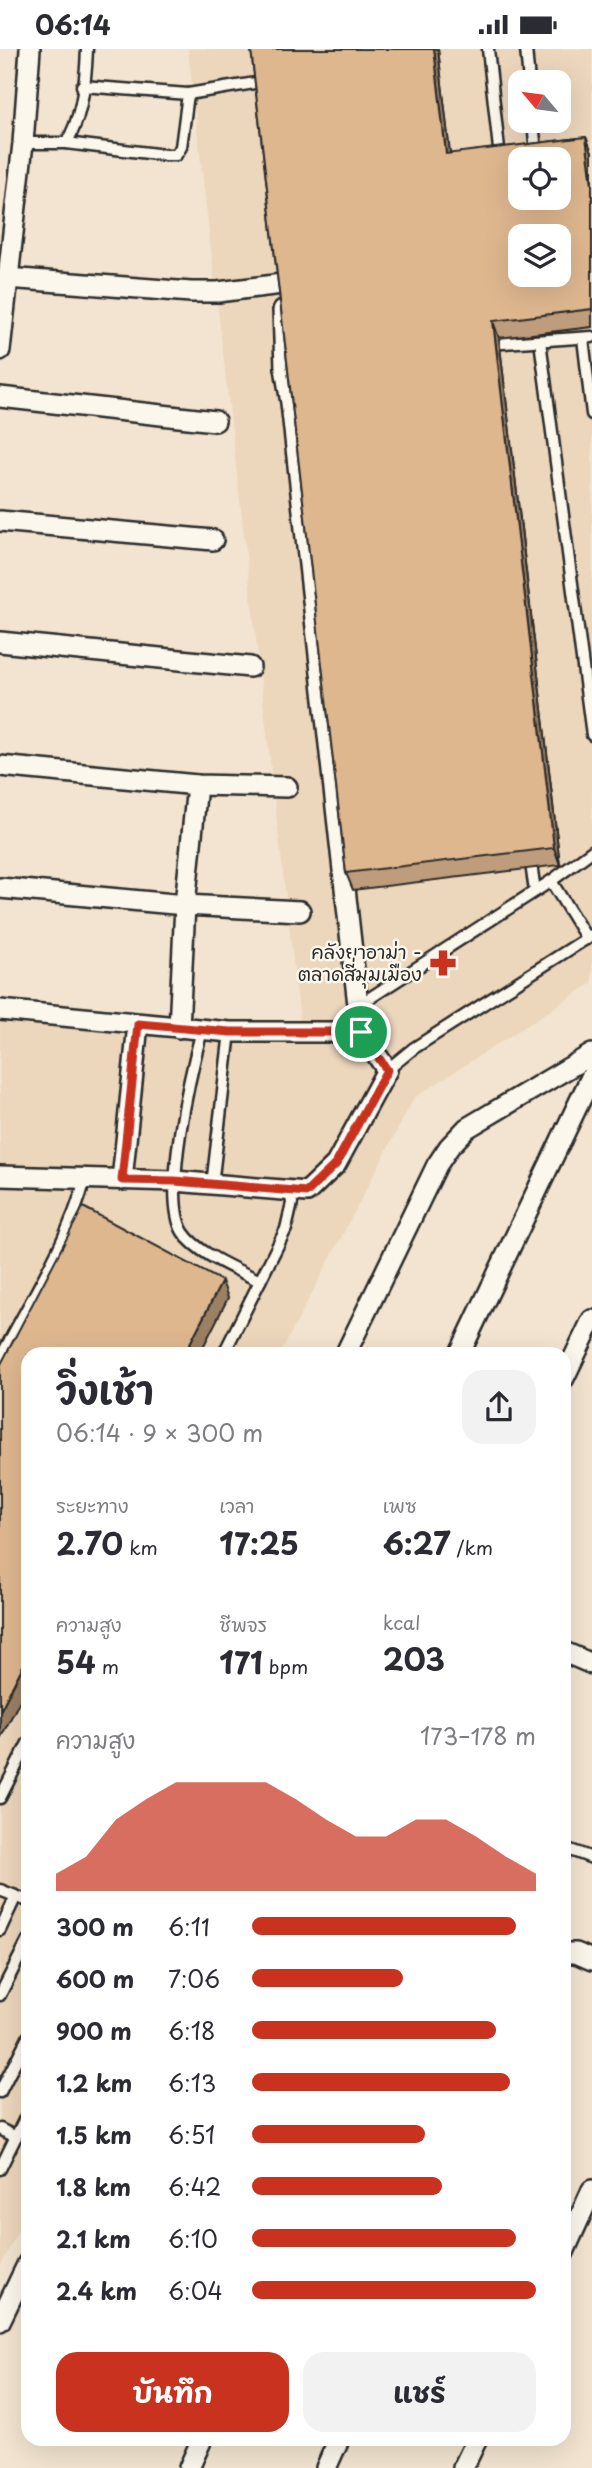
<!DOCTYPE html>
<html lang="th">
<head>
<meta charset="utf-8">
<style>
  body { margin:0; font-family:"Playpen Sans","Playpen Sans Thai",sans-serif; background:#f2f2f3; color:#2b2b33; height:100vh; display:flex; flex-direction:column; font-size:26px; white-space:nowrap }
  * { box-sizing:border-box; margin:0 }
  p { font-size:23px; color:#7c7c81 }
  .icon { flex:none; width:38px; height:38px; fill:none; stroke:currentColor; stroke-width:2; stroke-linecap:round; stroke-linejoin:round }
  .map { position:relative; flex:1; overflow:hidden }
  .details { position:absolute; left:21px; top:1298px; width:550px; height:1099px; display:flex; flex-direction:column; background:#fff; border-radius:21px; box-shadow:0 7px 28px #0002 }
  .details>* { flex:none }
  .needle { width:46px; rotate:299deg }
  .fabs { position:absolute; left:508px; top:21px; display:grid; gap:14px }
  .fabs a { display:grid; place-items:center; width:63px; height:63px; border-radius:14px; background:#fff; box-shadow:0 7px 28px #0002; font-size:35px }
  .pin { position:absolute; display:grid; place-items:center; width:60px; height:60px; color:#fff; margin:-30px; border:4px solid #fff; border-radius:50%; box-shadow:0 2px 7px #0007 }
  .round { display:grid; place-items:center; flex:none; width:74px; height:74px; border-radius:21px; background:#f2f2f3 }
  .overview { display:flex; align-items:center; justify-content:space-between; height:119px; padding:0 35px }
  h1 { font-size:38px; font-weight:700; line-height:52px }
  .figures { display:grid; grid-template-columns:repeat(3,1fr); gap:10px; height:119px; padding:7px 35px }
  .figures div { display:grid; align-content:center }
  .figures b { font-size:30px; font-weight:700 }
  .figures small { font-size:19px; font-weight:400 }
  .figures p { font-size:19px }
  .chart { height:196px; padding:14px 35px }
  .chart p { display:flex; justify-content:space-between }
  .chart svg { width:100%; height:126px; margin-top:7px; fill:#c8321e; opacity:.7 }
  .primary-button { display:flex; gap:14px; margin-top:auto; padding:14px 35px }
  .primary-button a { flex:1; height:80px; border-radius:21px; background:#c8321e; color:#fff; font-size:28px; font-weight:700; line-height:80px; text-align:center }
  .primary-button a+a { background:#f2f2f3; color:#2b2b33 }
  ul { padding:0 35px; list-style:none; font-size:23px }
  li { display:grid; grid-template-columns:112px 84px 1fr; align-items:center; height:52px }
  li i { height:18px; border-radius:9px; background:#c8321e }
  .status { display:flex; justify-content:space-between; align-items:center; height:49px; padding:0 35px; background:#fff; direction:ltr }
  .status svg { height:19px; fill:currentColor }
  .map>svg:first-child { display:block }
  .built { fill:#ecd6bc; fill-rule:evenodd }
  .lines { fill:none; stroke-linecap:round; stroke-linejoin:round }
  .service-casing { stroke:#2b2b2b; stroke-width:15 }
  .minor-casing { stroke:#2b2b2b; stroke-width:24 }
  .service { stroke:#fbf7ec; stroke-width:10 }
  .minor { stroke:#fbf7ec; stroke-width:19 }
  .wall { fill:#bf9d7b; stroke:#2b2b2b; stroke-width:2 }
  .shaded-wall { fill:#9b8064; stroke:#2b2b2b; stroke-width:2 }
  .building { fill:#deb78f; stroke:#2b2b2b; stroke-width:2; fill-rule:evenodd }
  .route-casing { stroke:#fff; stroke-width:14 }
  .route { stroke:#c8321e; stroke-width:9 }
  .labels { text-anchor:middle; stroke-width:5; stroke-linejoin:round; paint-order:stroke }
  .poi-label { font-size:19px; fill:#2b2b2b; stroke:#fbf7ec; text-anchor:end }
</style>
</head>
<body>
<div class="status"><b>06:14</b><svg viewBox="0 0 49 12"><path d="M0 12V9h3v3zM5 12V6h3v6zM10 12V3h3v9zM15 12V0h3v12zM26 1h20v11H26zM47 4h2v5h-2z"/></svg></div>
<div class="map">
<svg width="592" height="2419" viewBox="0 0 592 2419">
  <rect width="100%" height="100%" fill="#f2e4d0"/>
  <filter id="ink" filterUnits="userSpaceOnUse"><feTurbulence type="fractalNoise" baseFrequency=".0143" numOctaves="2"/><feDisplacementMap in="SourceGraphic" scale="14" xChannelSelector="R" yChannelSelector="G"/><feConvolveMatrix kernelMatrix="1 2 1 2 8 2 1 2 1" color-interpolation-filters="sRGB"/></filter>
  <g filter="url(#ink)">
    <path class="built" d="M 188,0 L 592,0 L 592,934 L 414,1049 L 280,1305 L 28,1306 L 28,2162 L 0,2218 L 0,954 L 301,980 ZM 520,33 L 558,33 L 558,72 L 520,72 ZM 520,110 L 558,110 L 558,149 L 520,149 ZM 520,187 L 558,187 L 558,226 L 520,226 Z"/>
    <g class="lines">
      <g class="service-casing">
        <g id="service">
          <path d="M 488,0 L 500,109"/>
          <path d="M 526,0 L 529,33"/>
          <path d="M 188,45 L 267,32"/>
          <path d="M 533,72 L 536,104"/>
          <path d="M 23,94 L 66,94 C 82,70 86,28 87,0"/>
          <path d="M 66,94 L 165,106 L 176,106 L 181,98 L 188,45 L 82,37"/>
          <path d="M 583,289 L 592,365"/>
          <path d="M 540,292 L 592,686"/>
          <path d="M 488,295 L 592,288"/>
          <path d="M 530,808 L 535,842"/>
          <path d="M 551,832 L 587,890"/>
          <path d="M 359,956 L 551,832 L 592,802"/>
          <path d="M 202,981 C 191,1022 161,1147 183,1183 C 196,1204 238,1221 260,1232"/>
          <path d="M 387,1021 L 414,999 L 592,886"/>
          <path d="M 212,1136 L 230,983"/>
          <path d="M 223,1306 L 286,1180 L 292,1154 L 290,1142"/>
          <path d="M 0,1310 C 29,1253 69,1192 85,1130"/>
          <path d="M 0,1749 L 28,1694"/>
          <path d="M 565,1799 L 592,1809"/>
          <path d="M 0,1841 L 28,1852"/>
          <path d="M 0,1881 L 16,1847"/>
          <path d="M 0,1946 L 28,1891"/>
          <path d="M 0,2043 L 28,1988"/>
          <path d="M 0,2080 L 16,2088"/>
          <path d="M 0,2120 L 28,2063"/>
        </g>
      </g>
      <g class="minor-casing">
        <g id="minor">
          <path d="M 7,229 L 191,243 L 218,243 L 282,235"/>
          <path d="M 0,301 L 23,94 L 30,0"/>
          <path d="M 0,348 L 215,372"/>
          <path d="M 0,472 L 213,491"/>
          <path d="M 0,593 L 250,618"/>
          <path d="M 0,717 L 197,736 L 287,738"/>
          <path d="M 0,839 L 185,856 L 300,862"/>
          <path d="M 0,961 L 230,983 L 361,983"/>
          <path d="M 179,979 L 185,856 L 197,736"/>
          <path d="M 0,1127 L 175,1132 L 307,1143 L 336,1115 L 387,1021 L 361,983 L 291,354 L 285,319 L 283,261"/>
          <path d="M 122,1131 L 138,975"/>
          <path d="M 345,1306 L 437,1116 L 449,1098 L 467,1079 L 592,1005"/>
          <path d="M 459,1306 L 592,1026"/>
          <path d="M 564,1329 L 592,1271"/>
          <path d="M 564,1603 L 592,1615"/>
          <path d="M 564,1906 L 567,1904 L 576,1904 L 592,1911"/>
          <path d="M 564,2203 L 592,2141"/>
          <path d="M 0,2272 L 28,2214"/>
          <path d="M 189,2419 L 202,2390"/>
          <path d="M 326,2419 L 339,2390"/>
          <path d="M 463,2419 L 477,2390"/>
        </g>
      </g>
      <use href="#service" class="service"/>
      <use href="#minor" class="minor"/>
    </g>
    <g class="wall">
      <path d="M 251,0 L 438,0 L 450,105 L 586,88 L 592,103 L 592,278 L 499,289 L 560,816 L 353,841 L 346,824 Z"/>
      <path d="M 28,1672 L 28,1691 L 24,1680 Z"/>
    </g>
    <g class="shaded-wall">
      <path d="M 434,0 L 438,0 L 452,122 L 446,105 Z"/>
      <path d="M 586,88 L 592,103 L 592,136 Z"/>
      <path d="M 493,272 L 499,289 L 560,816 L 554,799 Z"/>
      <path d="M 222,1232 L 228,1249 L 199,1306 L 184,1306 Z"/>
      <path d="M 28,1607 L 28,1636 L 0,1690 L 0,1662 Z"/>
    </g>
    <g class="building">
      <path d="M 251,0 L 434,0 L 446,105 L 586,88 L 592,136 L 592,260 L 493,272 L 554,799 L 346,824 ZM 520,110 L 558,110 L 558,149 L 520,149 ZM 520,187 L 558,187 L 558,226 L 520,226 Z"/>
      <path d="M 83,1158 L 222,1232 L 184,1306 L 28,1306 L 28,1607 L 0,1662 L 0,1317 Z"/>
      <path d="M 28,1672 L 28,1682 L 24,1680 Z"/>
    </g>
  </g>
  <g class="lines" filter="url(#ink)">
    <g class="route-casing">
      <path id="route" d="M 138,975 L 230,983 L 361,983 L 387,1021 L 336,1115 L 307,1143 L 175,1132 L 122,1131 Z"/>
    </g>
    <use href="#route" class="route"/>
  </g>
  <defs>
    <g id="pharmacy-bare" transform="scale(2.1)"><path d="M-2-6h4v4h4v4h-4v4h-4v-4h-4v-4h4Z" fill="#c8321e" stroke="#fbf7ec" stroke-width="2.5" paint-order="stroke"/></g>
  </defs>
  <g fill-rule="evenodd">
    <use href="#pharmacy-bare" x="443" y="914"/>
  </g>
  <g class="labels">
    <g class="poi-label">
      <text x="422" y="910">คลังยาอาม่า -<tspan x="422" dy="22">ตลาดสี่มุมเมือง</tspan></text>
    </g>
  </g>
</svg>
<div class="fabs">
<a><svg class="needle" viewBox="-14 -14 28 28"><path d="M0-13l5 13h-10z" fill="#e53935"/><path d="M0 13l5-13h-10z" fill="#7c7c81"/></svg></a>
<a><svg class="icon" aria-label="locate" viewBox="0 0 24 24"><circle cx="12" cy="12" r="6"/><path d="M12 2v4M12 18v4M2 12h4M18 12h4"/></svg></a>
<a><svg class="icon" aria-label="layers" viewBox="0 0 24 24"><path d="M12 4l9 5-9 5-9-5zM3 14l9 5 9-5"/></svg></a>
</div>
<div class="pin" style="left:361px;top:983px;background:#1e9e55"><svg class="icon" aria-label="arrive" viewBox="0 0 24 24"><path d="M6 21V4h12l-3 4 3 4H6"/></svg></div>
<section class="details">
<div class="overview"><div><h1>วิ่งเช้า</h1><p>06:14 · 9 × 300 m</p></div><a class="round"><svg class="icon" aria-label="share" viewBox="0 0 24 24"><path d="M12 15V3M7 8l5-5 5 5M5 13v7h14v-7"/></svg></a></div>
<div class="figures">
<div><p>ระยะทาง</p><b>2.70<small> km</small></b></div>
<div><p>เวลา</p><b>17:25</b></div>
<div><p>เพซ</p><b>6:27<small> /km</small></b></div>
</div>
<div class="figures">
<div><p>ความสูง</p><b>54<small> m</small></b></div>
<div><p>ชีพจร</p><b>171<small> bpm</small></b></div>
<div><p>kcal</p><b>203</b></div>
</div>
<div class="chart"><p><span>ความสูง</span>173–178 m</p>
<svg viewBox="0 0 160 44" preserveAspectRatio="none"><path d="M0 44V38L10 32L20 19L30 12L40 6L50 6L60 6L70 6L80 12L90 19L100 25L110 25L120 19L130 19L140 25L150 32L160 38V44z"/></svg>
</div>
<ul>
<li><b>300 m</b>6:11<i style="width:93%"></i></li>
<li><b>600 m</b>7:06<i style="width:53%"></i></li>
<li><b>900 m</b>6:18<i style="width:86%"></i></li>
<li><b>1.2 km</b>6:13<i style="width:91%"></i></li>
<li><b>1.5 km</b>6:51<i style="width:61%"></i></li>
<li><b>1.8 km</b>6:42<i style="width:67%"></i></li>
<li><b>2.1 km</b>6:10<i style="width:93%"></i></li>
<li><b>2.4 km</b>6:04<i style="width:100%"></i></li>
</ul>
<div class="primary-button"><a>บันทึก</a><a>แชร์</a></div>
</section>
</div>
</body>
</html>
